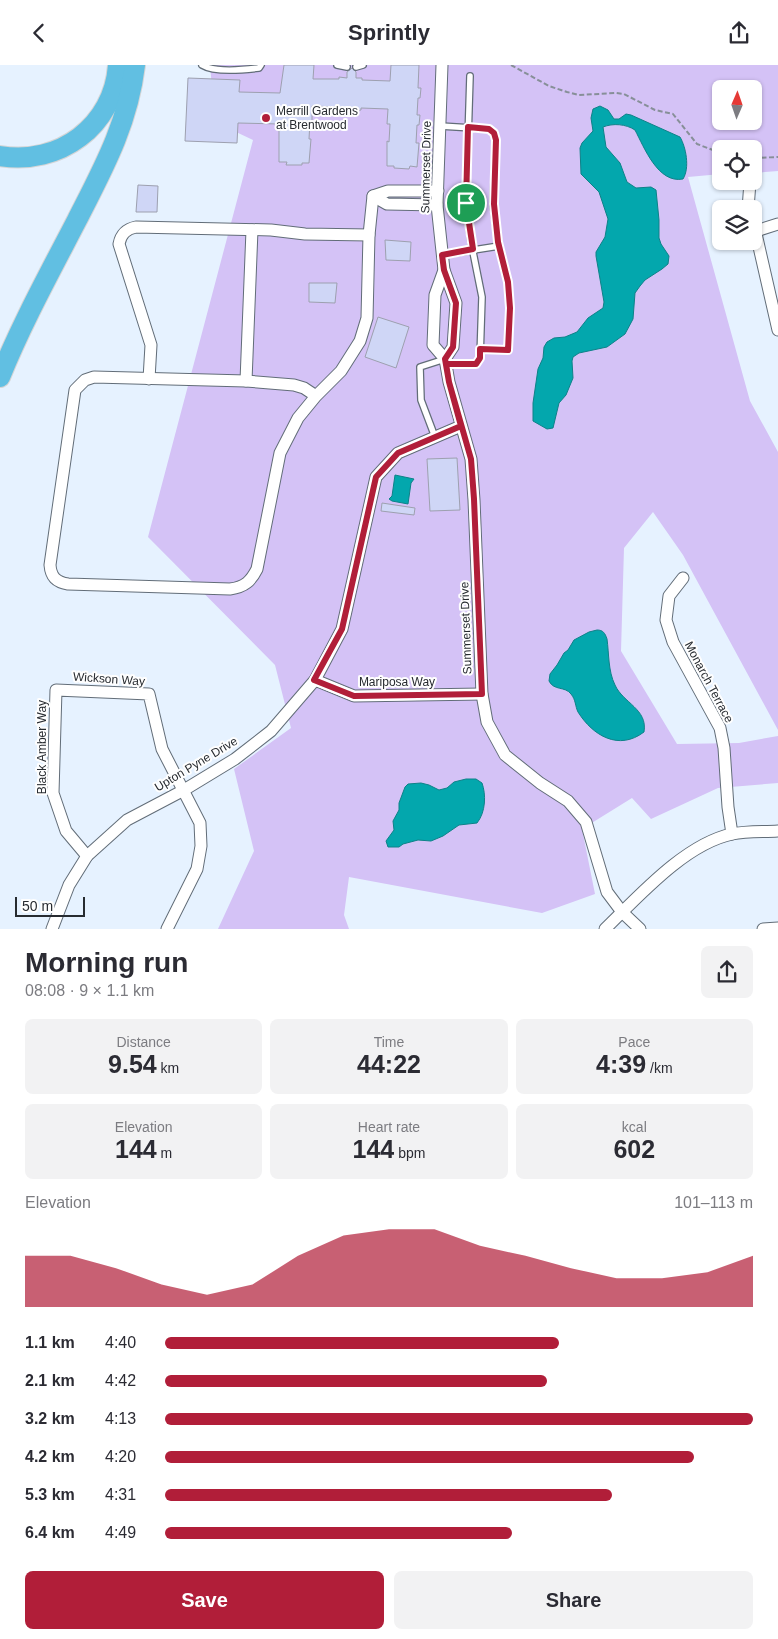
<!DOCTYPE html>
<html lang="en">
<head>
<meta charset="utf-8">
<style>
  body { margin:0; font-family:Arial,sans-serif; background:#f2f2f3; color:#2b2b33; height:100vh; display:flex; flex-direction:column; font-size:19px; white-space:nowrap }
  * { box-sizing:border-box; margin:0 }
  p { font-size:16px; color:#7c7c81 }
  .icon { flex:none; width:28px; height:28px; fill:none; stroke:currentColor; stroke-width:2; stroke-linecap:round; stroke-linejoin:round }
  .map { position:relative; height:864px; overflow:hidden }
  .panel { display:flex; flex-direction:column; background:#fff; flex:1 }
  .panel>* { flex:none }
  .needle { width:32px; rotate:2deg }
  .controls { position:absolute; left:712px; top:15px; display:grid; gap:10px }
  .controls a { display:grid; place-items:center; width:50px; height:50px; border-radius:8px; background:#fff; box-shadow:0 1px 4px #0004; font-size:25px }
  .scale { position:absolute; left:15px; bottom:12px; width:70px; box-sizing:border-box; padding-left:5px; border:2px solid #272b30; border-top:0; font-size:14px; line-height:18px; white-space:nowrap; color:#272b30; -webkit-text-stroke:4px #fefefe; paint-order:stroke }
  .pin { position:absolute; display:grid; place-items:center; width:42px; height:42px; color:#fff; margin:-21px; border:2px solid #fff; border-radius:50%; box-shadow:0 1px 5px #0007 }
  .round { display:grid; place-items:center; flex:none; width:52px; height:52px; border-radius:8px; background:#f2f2f3 }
  .overview { display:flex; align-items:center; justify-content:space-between; height:85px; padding:0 25px }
  h1 { font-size:28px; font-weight:600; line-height:38px }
  .figures { display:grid; grid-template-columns:repeat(3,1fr); gap:8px; height:85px; padding:5px 25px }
  .figures div { display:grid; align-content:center; border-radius:8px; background:#f2f2f3; text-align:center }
  .figures b { font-size:25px; font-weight:600 }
  .figures small { font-size:14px; font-weight:400 }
  .figures p { font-size:14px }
  .chart { height:140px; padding:10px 25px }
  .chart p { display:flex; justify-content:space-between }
  .chart svg { width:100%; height:90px; margin-top:5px; fill:#b11e39; opacity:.7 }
  .button { display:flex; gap:10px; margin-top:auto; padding:10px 25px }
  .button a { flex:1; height:58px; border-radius:8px; background:#b11e39; color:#fff; font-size:20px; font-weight:600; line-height:58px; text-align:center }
  .button a+a { background:#f2f2f3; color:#2b2b33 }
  ul { padding:0 25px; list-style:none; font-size:16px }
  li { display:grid; grid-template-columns:80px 60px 1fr; align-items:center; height:38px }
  li i { height:12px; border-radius:6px; background:#b11e39 }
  header { display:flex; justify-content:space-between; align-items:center; height:65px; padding:0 25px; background:#fff; font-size:22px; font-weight:600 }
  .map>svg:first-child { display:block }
  .green { fill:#d4c2f6; fill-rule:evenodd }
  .water { fill:#03a7ad; stroke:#0e8288 }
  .building { fill:#cfd6f6; stroke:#9da0af }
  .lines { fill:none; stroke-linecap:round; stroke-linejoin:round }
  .lane-casing { stroke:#626d78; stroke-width:8 }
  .street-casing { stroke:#626d78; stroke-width:13 }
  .highway-casing { stroke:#d4d5d6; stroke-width:22 }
  .path { stroke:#878f98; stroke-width:2; stroke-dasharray:5 2.5; stroke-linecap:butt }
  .lane { stroke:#fff; stroke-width:5.5 }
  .street { stroke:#fff; stroke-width:11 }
  .highway { stroke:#61bfe2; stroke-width:20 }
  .route-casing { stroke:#fff; stroke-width:10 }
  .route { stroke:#b11e39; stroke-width:6 }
  .poi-dot { fill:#b11e39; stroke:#fefefe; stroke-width:2 }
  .labels { text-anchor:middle; stroke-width:4; stroke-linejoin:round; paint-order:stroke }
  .poi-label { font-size:12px; fill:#272b30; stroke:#fefefe; text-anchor:start }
  .street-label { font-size:12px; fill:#272b30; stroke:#fefefe }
</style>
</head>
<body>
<header><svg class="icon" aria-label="back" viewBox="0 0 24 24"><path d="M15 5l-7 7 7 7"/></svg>Sprintly<svg class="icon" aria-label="share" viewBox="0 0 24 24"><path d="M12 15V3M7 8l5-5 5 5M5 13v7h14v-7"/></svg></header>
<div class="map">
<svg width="778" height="864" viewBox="0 0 778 864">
  <rect width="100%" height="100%" fill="#e6f2ff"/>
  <path class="green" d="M 210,0 L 778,0 L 778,106 L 754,108 L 754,84 L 721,84 L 721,109 L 688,112 L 750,336 L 778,387 L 778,665 L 683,490 L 653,447 L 624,483 L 621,586 L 677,679 L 739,678 L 778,671 L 778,718 L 718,723 L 651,754 L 632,733 L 582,764 L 595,829 L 542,848 L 349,812 L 344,850 L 349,864 L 218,864 L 254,786 L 234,704 L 291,663 L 275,600 L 148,472 L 253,75 L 215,57 ZM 721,24 L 754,24 L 754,56 L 721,56 Z"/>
  <g class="water">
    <path d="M 600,41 L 608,45 L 614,54 L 619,54 L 626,49 L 631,50 L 680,72 C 686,82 690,103 683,114 C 658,119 644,82 635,65 C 626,59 613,58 603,62 L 606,82 L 620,98 L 627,117 L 636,123 L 651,122 L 656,125 L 659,155 L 659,173 L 661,179 L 669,191 L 668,199 L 662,204 L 645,215 L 640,221 L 635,228 L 633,254 L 625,269 L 607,282 L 579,288 L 573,292 L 572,296 L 573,313 L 566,330 L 559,338 L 553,363 L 547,364 L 533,356 L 533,338 L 538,304 L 543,293 L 544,282 L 547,277 L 554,273 L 565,272 L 577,267 L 588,253 L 603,243 L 604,237 L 596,191 L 596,187 L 605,172 L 608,154 L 599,127 L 581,109 L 580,83 L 582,78 L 593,66 L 591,53 L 593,44 Z"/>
    <path d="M 395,410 L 414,414 L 411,418 L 408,439 L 392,436 L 389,434 L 392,431 Z"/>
    <path d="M 597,565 C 603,565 605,568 607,574 C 609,588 608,606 615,620 C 623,638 648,644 644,667 C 619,686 593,671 578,647 C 575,641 576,635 571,629 C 565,621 554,626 549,616 L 550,609 L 557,600 L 564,588 L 568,585 L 574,575 L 589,567 Z"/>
    <path d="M 466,714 L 476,714 L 482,718 C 486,729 486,747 477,758 L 459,760 L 443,771 L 431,776 L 418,775 L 403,779 L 399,782 L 388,782 L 386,776 L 394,765 L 393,756 L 399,745 L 399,738 L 405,722 L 408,719 L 421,718 L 429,720 L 439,725 L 447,723 L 454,717 Z"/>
  </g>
  <g class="building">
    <path d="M 284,0 L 314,0 L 313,14 L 339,14 L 339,12 L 347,13 L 347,7 L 352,3 L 356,7 L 356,13 L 362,13 L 362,15 L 390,16 L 391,0 L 419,0 L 418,23 L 421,23 L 420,33 L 418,33 L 417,50 L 420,50 L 419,60 L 417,60 L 416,78 L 419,78 L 417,102 L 410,101 L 409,104 L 394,103 L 394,101 L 387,101 L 387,76 L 389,77 L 390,59 L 387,59 L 388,44 L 361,43 L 361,45 L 355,46 L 338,45 L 338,42 L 312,41 L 312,56 L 310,56 L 309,74 L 311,74 L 309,98 L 302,98 L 302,100 L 286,100 L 287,97 L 279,97 L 279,59 L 238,58 L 237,78 L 185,76 L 188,13 L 240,15 L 239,27 L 280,28 Z"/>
    <path d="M 138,120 L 158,121 L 157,147 L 136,147 Z"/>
    <path d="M 385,175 L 411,177 L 410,196 L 386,195 Z"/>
    <path d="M 309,218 L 337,218 L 335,238 L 309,237 Z"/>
    <path d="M 378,252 L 409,262 L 396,303 L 365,292 Z"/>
    <path d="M 457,393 L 460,445 L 430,446 L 427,394 Z"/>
    <path d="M 382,438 L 415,443 L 414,450 L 381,446 Z"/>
  </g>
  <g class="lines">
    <g class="lane-casing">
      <g id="lane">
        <path d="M 202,0 C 215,8 243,5 259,3 L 261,0"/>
        <path d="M 337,0 L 347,2"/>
        <path d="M 356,2 L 363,0"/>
        <path d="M 440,61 L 489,64 L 493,68 L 496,75 L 493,139 L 498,177 L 508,217 L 510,243 L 508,285 L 481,284"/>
        <path d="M 442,190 L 499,181"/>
        <path d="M 446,299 L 472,300 L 476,299 L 480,293 L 482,232 L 471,177 L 466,138 L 470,11"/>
        <path d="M 435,372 L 421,335 L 420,302 L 445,294"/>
      </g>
    </g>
    <g class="street-casing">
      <g id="street">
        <path d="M 442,0 L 437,140 L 444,205 L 456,238 L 453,282 L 445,294"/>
        <path d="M 437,140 L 387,139 L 373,131 L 388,126 L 438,126"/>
        <path d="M 748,144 L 750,117"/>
        <path d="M 754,160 L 778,265"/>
        <path d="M 756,166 L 778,159"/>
        <path d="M 444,205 L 435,230 L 433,280 L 445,294 L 449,317 L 471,394 L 474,435 L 482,629 L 487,657 L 505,690 L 540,718 L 568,736 L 586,757 L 607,827 L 622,847 L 640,864"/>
        <path d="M 149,314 L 151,280 L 119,179 C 121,169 126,164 136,162 L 271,165 L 305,169 L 369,170"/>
        <path d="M 246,316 L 252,165"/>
        <path d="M 316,331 L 304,323 L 294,320 L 246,316 L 94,312 L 85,315 L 75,325 L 50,500 C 51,512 56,517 68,519 L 230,524 C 245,522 251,516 257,504 L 280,388 L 298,353 L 316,331 L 341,306 L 360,276 L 367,253 L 369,170 L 373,131"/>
        <path d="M 683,513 L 669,531 L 666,555 L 673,577 L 720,663 L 724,683 L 728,742 L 732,769"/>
        <path d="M 315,615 L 354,631 L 482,629"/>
        <path d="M 87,791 L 66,766 L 53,728 L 56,625 L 149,629 L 162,684 L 200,758 L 201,781 L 197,804 L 167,864"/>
        <path d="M 52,864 L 69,820 L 87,791 L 127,755 L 184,725 L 235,694 L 271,666 L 315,615 L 342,564 L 376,412 L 398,388 L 461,361"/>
        <path d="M 605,864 C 639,831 685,779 732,769 C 747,766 763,767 778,766"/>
        <path d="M 763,864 L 778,863"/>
      </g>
    </g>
    <g class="highway-casing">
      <g id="highway">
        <path d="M 0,91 C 59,101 114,61 118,0"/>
        <path d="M 0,312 C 22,258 50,207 77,155 C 103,104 128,59 135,0"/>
      </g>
    </g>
    <g class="path">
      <path d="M 511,0 L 549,21 L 567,27 L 579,30 L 616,28 L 624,29 L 655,45 L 673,49 L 697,79 L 721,88"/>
      <path d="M 754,93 L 778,92"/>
    </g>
    <use href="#lane" class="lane"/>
    <use href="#street" class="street"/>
    <use href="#highway" class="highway"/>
  </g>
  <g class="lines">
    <g class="route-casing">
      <path id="route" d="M 466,138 L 473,184 L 442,190 L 444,205 L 456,238 L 453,282 L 445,294 L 449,317 L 461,361 L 398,388 L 376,412 L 342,564 L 314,615 L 354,631 L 482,629 L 474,434 L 471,394 L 449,317 L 446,299 L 476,299 L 480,293 L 480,284 L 508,285 L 510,243 L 508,217 L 498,177 L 494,139 L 496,75 L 494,68 L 489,64 L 468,62 L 466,138"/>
    </g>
    <use href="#route" class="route"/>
  </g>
  <circle class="poi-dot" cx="266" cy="53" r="5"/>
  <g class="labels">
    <g class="poi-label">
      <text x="276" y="50">Merrill Gardens<tspan x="276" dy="14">at Brentwood</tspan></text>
    </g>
    <g class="street-label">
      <text transform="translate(426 102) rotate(-89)" y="4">Summerset Drive</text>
      <text transform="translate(466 563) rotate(-92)" y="4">Summerset Drive</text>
      <text transform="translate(109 614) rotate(4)" y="4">Wickson Way</text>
      <text x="397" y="621">Mariposa Way</text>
      <text transform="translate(709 617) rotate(62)" y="4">Monarch Terrace</text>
      <text transform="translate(42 682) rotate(-90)" y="4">Black Amber Way</text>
      <text transform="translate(196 699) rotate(-31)" y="4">Upton Pyne Drive</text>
    </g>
  </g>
</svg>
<div class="controls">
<a><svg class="needle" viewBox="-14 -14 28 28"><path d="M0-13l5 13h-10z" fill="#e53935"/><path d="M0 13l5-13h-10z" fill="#7c7c81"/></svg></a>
<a><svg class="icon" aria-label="locate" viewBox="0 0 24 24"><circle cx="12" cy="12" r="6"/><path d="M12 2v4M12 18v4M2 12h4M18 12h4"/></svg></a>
<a><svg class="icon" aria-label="layers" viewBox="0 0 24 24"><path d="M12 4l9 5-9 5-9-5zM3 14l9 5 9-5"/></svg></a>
</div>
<div class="scale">50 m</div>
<div class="pin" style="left:466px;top:138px;background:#1e9e55"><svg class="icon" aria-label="arrive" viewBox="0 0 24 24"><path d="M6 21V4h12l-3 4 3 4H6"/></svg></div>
</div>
<section class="panel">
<div class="overview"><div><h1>Morning run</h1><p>08:08 · 9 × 1.1 km</p></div><a class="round"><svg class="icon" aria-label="share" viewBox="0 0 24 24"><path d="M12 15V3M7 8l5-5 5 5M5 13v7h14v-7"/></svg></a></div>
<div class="figures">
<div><p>Distance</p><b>9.54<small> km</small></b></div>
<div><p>Time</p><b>44:22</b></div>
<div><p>Pace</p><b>4:39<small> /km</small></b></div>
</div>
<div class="figures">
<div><p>Elevation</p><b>144<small> m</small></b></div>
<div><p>Heart rate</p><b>144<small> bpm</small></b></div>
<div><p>kcal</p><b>602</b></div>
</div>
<div class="chart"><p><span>Elevation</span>101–113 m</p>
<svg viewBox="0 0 160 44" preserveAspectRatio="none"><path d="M0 44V19L10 19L20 25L30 33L40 38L50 33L60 19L70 9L80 6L90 6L100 14L110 19L120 25L130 30L140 30L150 27L160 19V44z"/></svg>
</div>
<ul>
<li><b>1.1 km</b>4:40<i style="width:67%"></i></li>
<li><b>2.1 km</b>4:42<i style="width:65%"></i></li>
<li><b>3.2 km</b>4:13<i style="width:100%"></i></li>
<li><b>4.2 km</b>4:20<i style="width:90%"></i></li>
<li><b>5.3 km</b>4:31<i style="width:76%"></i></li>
<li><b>6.4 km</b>4:49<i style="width:59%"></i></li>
</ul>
<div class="button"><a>Save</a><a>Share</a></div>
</section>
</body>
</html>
